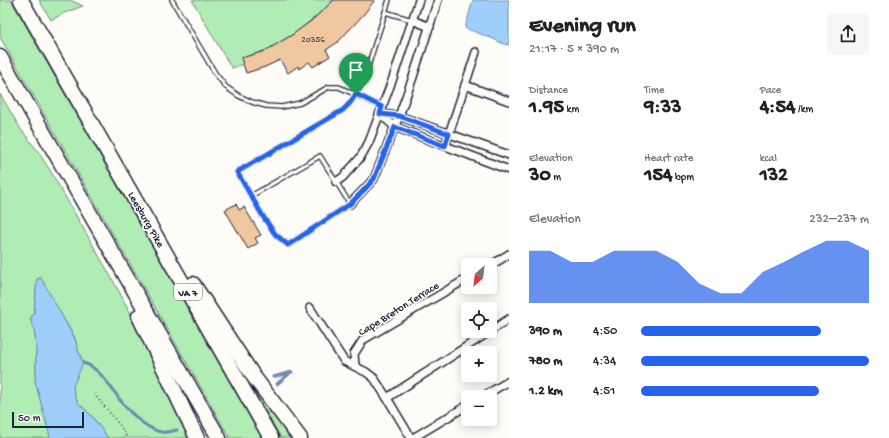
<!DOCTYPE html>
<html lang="en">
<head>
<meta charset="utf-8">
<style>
  body { margin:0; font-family:"Gochi Hand",sans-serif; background:#f6f6f6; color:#222; height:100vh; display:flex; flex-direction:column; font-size:15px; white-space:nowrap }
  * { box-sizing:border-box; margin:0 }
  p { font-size:13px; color:#767676 }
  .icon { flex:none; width:22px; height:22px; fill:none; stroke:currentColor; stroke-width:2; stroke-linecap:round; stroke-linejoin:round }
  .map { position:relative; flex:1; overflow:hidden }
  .panel { display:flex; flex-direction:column; background:#fff; width:380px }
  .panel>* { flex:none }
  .needle { width:26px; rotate:208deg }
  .controls { position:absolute; left:461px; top:258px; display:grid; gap:8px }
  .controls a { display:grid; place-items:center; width:36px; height:36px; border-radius:4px; background:#fff; box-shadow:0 2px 10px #0003; font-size:20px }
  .scale { position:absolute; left:12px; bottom:10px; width:72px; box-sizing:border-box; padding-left:4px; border:2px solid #22223b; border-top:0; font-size:11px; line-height:14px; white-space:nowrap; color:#22223b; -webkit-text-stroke:3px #fdfcf7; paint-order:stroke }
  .pin { position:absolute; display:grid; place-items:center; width:34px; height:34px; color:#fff; margin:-41px -17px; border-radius:50% 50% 50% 0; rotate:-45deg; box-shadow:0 0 4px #0007 }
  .pin .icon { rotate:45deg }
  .round { display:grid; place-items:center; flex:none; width:42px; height:42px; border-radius:4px; background:#f6f6f6 }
  .head { display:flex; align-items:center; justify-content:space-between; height:68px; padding:0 20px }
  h1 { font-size:22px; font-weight:800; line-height:30px }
  .metrics { display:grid; grid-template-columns:repeat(3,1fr); gap:6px; height:68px; padding:4px 20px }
  .metrics div { display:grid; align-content:center }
  .metrics b { font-size:20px; font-weight:800 }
  .metrics small { font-size:11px; font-weight:400 }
  .metrics p { font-size:11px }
  .chart { height:112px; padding:8px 20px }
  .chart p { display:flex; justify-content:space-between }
  .chart svg { width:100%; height:72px; margin-top:4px; fill:#2563eb; opacity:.7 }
  ul { padding:0 20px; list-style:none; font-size:13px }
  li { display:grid; grid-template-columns:64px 48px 1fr; align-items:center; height:30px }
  li i { height:10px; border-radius:5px; background:#2563eb }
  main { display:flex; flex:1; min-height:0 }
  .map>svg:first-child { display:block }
  .green { fill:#b0edb4; stroke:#698878 }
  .water { fill:#9dcffa; stroke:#6c8aae }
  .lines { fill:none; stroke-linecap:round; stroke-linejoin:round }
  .stream { stroke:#6c8aae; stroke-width:3 }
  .building { fill:#f0c8a0; stroke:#22223b }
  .service-casing { stroke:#22223b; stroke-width:6 }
  .minor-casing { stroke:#22223b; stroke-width:10 }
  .motorway-casing { stroke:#22223b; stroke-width:17 }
  .path { stroke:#22223b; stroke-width:1.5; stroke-dasharray:1 3; stroke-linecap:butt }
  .service { stroke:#fdfcf7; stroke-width:3.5 }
  .minor { stroke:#fdfcf7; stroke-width:7 }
  .motorway { stroke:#fdfcf7; stroke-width:14 }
  .route-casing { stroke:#fff; stroke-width:8 }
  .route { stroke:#2563eb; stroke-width:5 }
  .labels { text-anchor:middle; stroke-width:3.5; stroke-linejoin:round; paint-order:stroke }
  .number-label { font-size:9px; fill:#564c54 }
  .shield { fill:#fdfcf7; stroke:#646373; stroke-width:1 }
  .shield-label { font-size:10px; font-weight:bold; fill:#22223b }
  .street-label { font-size:11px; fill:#22223b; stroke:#fdfcf7 }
</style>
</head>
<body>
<main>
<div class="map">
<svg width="509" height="438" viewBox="0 0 509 438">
  <rect width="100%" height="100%" fill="#fdfcf7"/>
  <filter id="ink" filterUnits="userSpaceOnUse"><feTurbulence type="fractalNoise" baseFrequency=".025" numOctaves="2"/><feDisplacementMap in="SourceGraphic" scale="8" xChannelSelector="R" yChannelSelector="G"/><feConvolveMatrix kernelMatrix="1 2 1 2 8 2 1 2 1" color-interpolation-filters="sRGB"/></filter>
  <g filter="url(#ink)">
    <g class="green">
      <path d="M 0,0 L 11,0 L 262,438 L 230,438 L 0,37 Z"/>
      <path d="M 39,0 L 70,0 L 83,6 L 64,13 L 51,20 Z"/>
      <path d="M 192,0 L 334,0 C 313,19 292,38 266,50 C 258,54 249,56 242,58 L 243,64 L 232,68 L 229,64 Z"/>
      <path d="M 0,94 L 20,128 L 37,150 L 51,172 L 110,275 L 159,366 L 193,438 L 108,438 L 92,416 L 78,403 L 74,394 L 73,386 L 83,362 L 78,350 L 75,338 L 40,278 L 37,279 L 34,313 L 30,319 L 34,328 L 36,344 L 36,370 L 35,381 L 49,432 L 50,438 L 0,438 Z"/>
      <path d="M 242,371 L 294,438 L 281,438 Z"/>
    </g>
    <g class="water">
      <path d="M 473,0 L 509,0 L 509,45 L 504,44 L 491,38 L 465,28 Z"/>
      <path d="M 41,278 L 75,339 L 78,350 L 83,363 L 73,386 L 74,394 L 78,403 L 92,416 L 108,438 L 50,438 L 49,432 L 35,381 L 36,370 L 36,344 L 34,328 L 30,319 L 34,313 L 37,279 Z"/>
    </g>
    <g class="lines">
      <g class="stream">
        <path d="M 83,363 C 86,364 89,365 92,367 C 104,375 112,389 120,400 C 129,412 146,429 161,432 C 166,433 172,431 177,430"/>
        <path d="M 273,377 L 292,372"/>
        <path d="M 277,384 L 289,374"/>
      </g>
    </g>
    <g class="building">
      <path d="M 334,0 L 375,0 L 363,15 L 338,42 L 326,50 L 330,56 L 313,67 L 309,62 L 299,69 L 298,66 L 288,73 L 280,60 L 265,67 L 246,73 L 241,58 L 265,51 L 292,35 L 311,21 Z"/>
      <path d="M 236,204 L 239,210 L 244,207 L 261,235 L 255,238 L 258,243 L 248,249 L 225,210 Z"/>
    </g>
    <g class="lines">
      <g class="service-casing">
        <g id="service">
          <path d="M 172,0 L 215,73 L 226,87 L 239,96 L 252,102 L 266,106 L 282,107 L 300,103 L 329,87 L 339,87 L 382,107"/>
          <path d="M 385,12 L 412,20"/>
          <path d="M 251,196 L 320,156 L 350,204 L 288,245 L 275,234 L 264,218 L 237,172 L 343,110 C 361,94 367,70 374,47 C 379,32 384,16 389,0"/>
        </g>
      </g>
      <g class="minor-casing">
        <g id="minor">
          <path d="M 412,20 L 430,27"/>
          <path d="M 465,85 L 509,101"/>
          <path d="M 380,114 L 395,127 L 509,170"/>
          <path d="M 380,114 L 399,116 L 509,155"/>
          <path d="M 445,146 L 476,52"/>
          <path d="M 336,182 L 343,177 L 360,158 L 369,142 L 393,78 L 419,0"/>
          <path d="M 350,204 L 374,179 L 399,116 L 413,77 L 438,0"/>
          <path d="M 490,266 L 509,254"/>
          <path d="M 310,308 L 344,361 L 366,372 L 374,378 L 387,398 L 411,438"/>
          <path d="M 355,366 L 354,354 L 363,340 L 468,278"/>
          <path d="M 482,397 L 509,381"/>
          <path d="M 387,398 L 509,319"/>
          <path d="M 413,438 L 468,405"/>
        </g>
      </g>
      <g class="motorway-casing">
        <g id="motorway">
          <path d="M 21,0 L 271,438"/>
          <path d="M 0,57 L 219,438"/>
          <path d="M 193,284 L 254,377 L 300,438"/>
          <path d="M 139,316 L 197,438"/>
        </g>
      </g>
      <path class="path" d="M 94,394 L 119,424 L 127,438"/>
      <use href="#service" class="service"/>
      <use href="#minor" class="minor"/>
      <use href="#motorway" class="motorway"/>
    </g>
  </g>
  <g class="lines" filter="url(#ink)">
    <g class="route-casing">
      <path id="route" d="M 356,94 L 382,107 L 380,114 L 399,116 L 449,134 L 445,146 L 395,127 L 374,179 L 363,191 L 350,204 L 288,245 L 275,234 L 264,218 L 237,172 L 343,110 L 350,103 Z"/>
    </g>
    <use href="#route" class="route"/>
  </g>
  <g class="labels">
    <g class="number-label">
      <text x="313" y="42">20356</text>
    </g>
    <rect class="shield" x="174" y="284" width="28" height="16" rx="3"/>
    <g class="shield-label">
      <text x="188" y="296">VA 7</text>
    </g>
    <g class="street-label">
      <text transform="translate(147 219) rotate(60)" y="4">Leesburg Pike</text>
      <text transform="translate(398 308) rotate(-32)" y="4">Cape Breton Terrace</text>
    </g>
  </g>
</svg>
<div class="controls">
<a><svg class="needle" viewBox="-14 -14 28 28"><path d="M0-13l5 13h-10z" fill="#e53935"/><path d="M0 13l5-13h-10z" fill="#767676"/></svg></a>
<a><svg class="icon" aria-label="locate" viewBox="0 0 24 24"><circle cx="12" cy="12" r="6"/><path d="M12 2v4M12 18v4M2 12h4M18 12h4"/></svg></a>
<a>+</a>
<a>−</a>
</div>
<div class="scale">50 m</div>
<div class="pin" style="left:356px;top:94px;background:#1e9e55"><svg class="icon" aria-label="arrive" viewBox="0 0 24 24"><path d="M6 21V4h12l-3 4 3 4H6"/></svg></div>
</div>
<section class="panel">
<div class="head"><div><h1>Evening run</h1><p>21:17 · 5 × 390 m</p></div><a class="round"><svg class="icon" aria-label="share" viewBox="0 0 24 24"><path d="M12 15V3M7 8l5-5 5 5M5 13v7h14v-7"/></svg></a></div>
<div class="metrics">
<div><p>Distance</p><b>1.95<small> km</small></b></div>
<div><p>Time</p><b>9:33</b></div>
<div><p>Pace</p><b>4:54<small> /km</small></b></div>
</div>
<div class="metrics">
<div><p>Elevation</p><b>30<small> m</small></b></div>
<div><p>Heart rate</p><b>154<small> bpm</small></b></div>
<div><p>kcal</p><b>132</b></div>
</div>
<div class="chart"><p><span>Elevation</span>232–237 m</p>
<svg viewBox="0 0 160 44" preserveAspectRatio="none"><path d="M0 44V12L10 12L20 19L30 19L40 12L50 12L60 12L70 19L80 32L90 38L100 38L110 25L120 19L130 12L140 6L150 6L160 12V44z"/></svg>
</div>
<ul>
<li><b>390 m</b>4:50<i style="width:79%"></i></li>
<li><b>780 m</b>4:34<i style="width:100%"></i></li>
<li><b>1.2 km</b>4:51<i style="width:78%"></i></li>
</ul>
</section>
</main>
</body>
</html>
